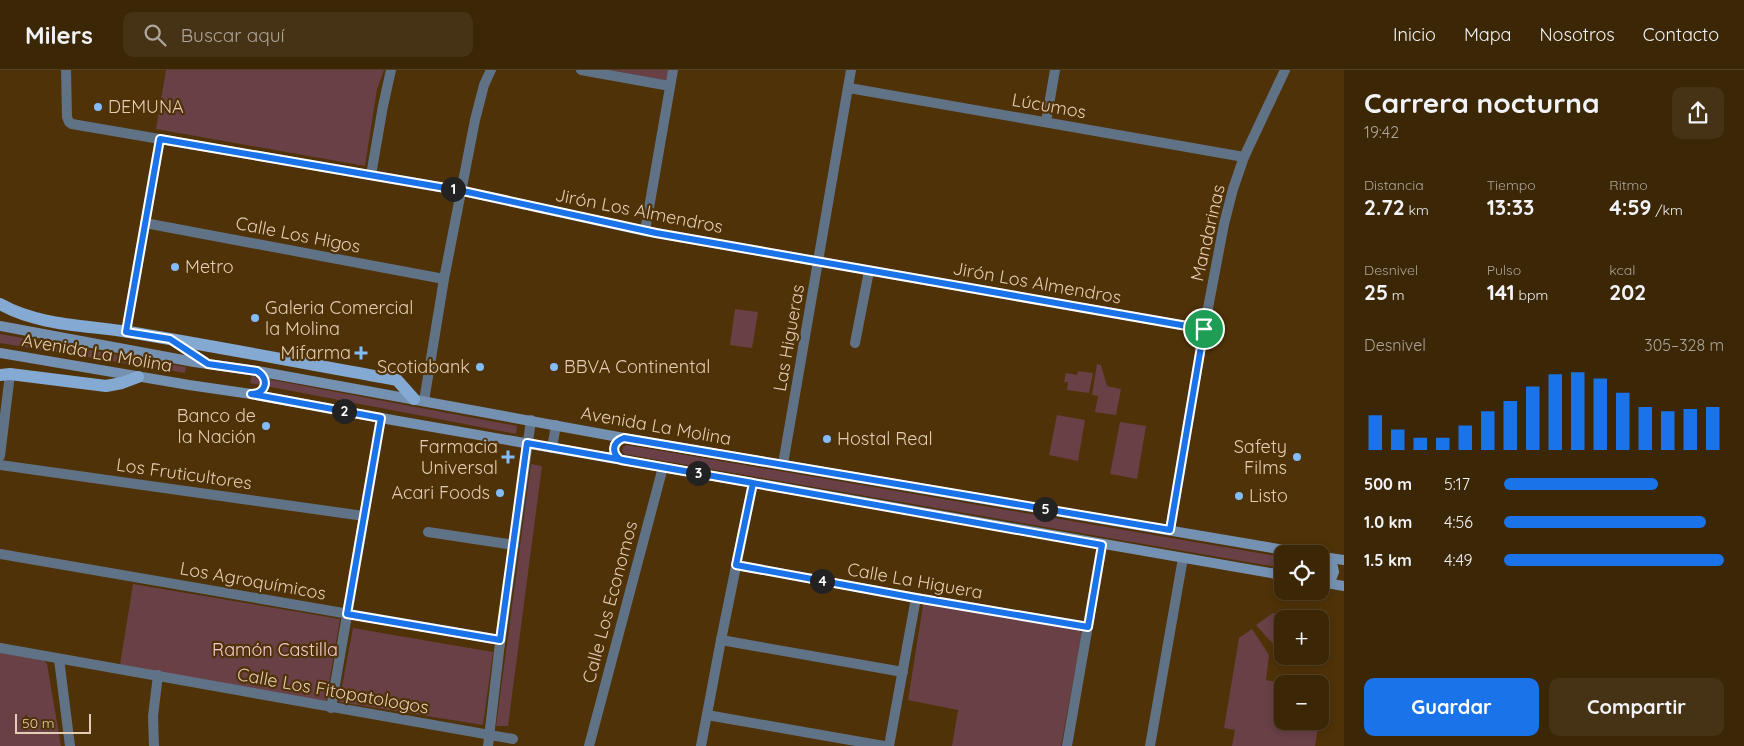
<!DOCTYPE html>
<html lang="es">
<head>
<meta charset="utf-8">
<style>
  body { margin:0; font-family:Quicksand,sans-serif; background:#463214; color:#f1f3f6; height:100vh; display:flex; flex-direction:column; font-size:19px; white-space:nowrap }
  * { box-sizing:border-box; margin:0 }
  p { font-size:16px; color:#aca59b }
  .icon { flex:none; width:28px; height:28px; fill:none; stroke:currentColor; stroke-width:2; stroke-linecap:round; stroke-linejoin:round }
  .map { position:relative; flex:1; overflow:hidden }
  .sheet { display:flex; flex-direction:column; background:#3b2606; width:400px }
  .sheet>* { flex:none }
  .fabs { position:absolute; left:1274px; top:475px; display:grid; gap:10px }
  .fabs a { display:grid; place-items:center; width:55px; height:55px; border-radius:10px; background:#3b2606; box-shadow:0 2px 8px #0003,0 0 0 1px #544328; font-size:25px }
  .scale { position:absolute; left:15px; bottom:12px; width:76px; box-sizing:border-box; padding-left:5px; border:2px solid #e3cdb4; border-top:0; font-size:14px; line-height:18px; white-space:nowrap; color:#e3cdb4; -webkit-text-stroke:4px #4f3208; paint-order:stroke }
  .pin { position:absolute; display:grid; place-items:center; width:42px; height:42px; color:#fff; margin:-21px; border:2px solid #fff; border-radius:50%; box-shadow:0 1px 5px #0007 }
  .km { position:absolute; width:25px; height:25px; margin:-12px; border-radius:50%; background:#222; color:#fff; font-size:14px; line-height:25px; text-align:center }
  .round { display:grid; place-items:center; flex:none; width:52px; height:52px; border-radius:10px; background:#463214 }
  .summary { display:flex; align-items:center; justify-content:space-between; height:85px; padding:0 20px }
  h1 { font-size:28px; font-weight:800; line-height:38px }
  .figures { display:grid; grid-template-columns:repeat(3,1fr); gap:8px; height:85px; padding:5px 20px }
  .figures div { display:grid; align-content:center }
  .figures b { font-size:21px; font-weight:800 }
  .figures small { font-size:14px; font-weight:400 }
  .figures p { font-size:14px }
  .chart { height:140px; padding:10px 20px }
  .chart p { display:flex; justify-content:space-between }
  .chart svg { width:100%; height:90px; margin-top:5px; stroke:#1a73e8; stroke-width:6 }
  .cta { display:flex; gap:10px; margin-top:auto; padding:10px 20px }
  .cta a { flex:1; height:58px; border-radius:10px; background:#1a73e8; color:#fff; font-size:20px; font-weight:800; line-height:58px; text-align:center }
  .cta a+a { background:#463214; color:#f1f3f6 }
  ul { padding:0 20px; list-style:none; font-size:16px }
  li { display:grid; grid-template-columns:80px 60px 1fr; align-items:center; height:38px }
  li i { height:12px; border-radius:6px; background:#1a73e8 }
  header { display:flex; align-items:center; gap:30px; box-sizing:border-box; height:70px; padding:0 25px; background:#3b2606; border-bottom:1px solid #544328 }
  header strong { font-size:24px }
  nav { display:flex; gap:28px; margin-inline-start:auto; font-size:18px }
  .search { width:350px; height:45px; background:#463214; display:flex; align-items:center; gap:12px; box-sizing:border-box; padding:0 18px; border-radius:10px; color:#aca59b; font-size:19px }
  main { display:flex; flex:1; min-height:0 }
  .map>svg:first-child { display:block }
  .green { fill:#684045 }
  .lines { fill:none; stroke-linecap:round; stroke-linejoin:round }
  .minor { stroke:#607286; stroke-width:10 }
  .tertiary { stroke:#607286; stroke-width:10 }
  .secondary { stroke:#7591b1; stroke-width:10 }
  .primary { stroke:#84a9d2; stroke-width:12 }
  .route-casing { stroke:#fff; stroke-width:10 }
  .route { stroke:#1a73e8; stroke-width:6 }
  .poi-dot { fill:#82bcfa; stroke:#4f3208; stroke-width:2 }
  .labels { text-anchor:middle; stroke-width:4.5; stroke-linejoin:round; paint-order:stroke }
  .street-label { font-size:18px; fill:#e3cdb4; stroke:#4f3208 }
  .poi-label { font-size:18px; fill:#e3cdb4; stroke:#4f3208; text-anchor:start }
  .park-label { font-size:18px; fill:#f3cacf; stroke:#4f3208 }
</style>
</head>
<body>
<header>
<strong>Milers</strong>
<div class="search"><svg class="icon" aria-label="search" viewBox="0 0 24 24"><circle cx="10" cy="10" r="6"/><path d="M15 15l6 6"/></svg>Buscar aquí</div>
<nav><a>Inicio</a><a>Mapa</a><a>Nosotros</a><a>Contacto</a></nav>
</header>
<main>
<div class="map">
<svg width="1344" height="676" viewBox="0 0 1344 676">
  <rect width="100%" height="100%" fill="#4f3208"/>
  <g class="green">
    <path d="M 166,0 L 384,0 L 377,19 L 365,96 L 156,59 Z"/>
    <path d="M 609,0 L 668,0 L 666,10 Z"/>
    <path d="M 735,239 L 758,242 L 752,278 L 730,275 Z"/>
    <path d="M 0,264 L 186,297 L 185,303 L 0,273 Z"/>
    <path d="M 1097,294 L 1101,295 L 1107,316 L 1121,319 L 1116,345 L 1095,342 L 1098,326 L 1092,325 Z"/>
    <path d="M 1078,301 L 1093,303 L 1089,323 L 1067,320 L 1068,312 L 1064,312 L 1066,303 L 1077,305 Z"/>
    <path d="M 252,306 L 517,356 L 516,364 L 250,313 Z"/>
    <path d="M 1057,345 L 1085,350 L 1078,391 L 1049,385 Z"/>
    <path d="M 1120,352 L 1146,356 L 1137,409 L 1110,404 Z"/>
    <path d="M 627,375 L 1282,487 L 1282,498 L 624,384 L 622,381 L 623,377 Z"/>
    <path d="M 531,394 L 542,396 L 508,656 L 496,656 Z"/>
    <path d="M 133,514 L 340,549 L 326,631 L 120,595 Z"/>
    <path d="M 927,533 L 1080,561 L 1082,564 L 1061,676 L 952,676 L 958,640 L 908,630 L 923,535 Z"/>
    <path d="M 1273,543 L 1300,549 L 1282,549 L 1282,584 L 1256,555 Z"/>
    <path d="M 353,558 L 493,582 L 483,655 L 339,632 Z"/>
    <path d="M 1252,559 L 1269,585 L 1266,610 L 1288,614 L 1282,614 L 1282,651 L 1319,651 L 1315,676 L 1232,676 L 1235,660 L 1224,658 L 1239,568 Z"/>
    <path d="M 0,581 L 44,590 L 47,594 L 61,676 L 0,676 Z"/>
  </g>
  <g class="lines">
    <g class="minor">
      <path d="M 66,0 L 67,47 L 69,52 L 72,54 L 463,121 L 645,161 L 1204,259"/>
      <path d="M 581,0 L 670,16"/>
      <path d="M 849,18 L 1244,87"/>
      <path d="M 1046,52 L 1055,0"/>
      <path d="M 371,105 L 383,36 L 391,0"/>
      <path d="M 145,153 L 444,209"/>
      <path d="M 645,161 L 673,0"/>
      <path d="M 126,262 L 160,69"/>
      <path d="M 855,273 L 869,201"/>
      <path d="M 424,331 L 444,209 L 475,50 L 484,15 L 491,0"/>
      <path d="M 0,386 L 10,304"/>
      <path d="M 783,394 L 851,0"/>
      <path d="M 0,395 L 364,446"/>
      <path d="M 1170,460 L 1204,259 L 1224,154 L 1233,119 L 1244,87 L 1285,0"/>
      <path d="M 428,462 L 514,475"/>
      <path d="M 0,484 L 500,570"/>
      <path d="M 736,495 L 916,528 L 1088,557"/>
      <path d="M 721,570 L 903,602"/>
      <path d="M 0,578 L 513,669"/>
      <path d="M 59,589 L 70,676"/>
      <path d="M 331,638 L 381,348"/>
      <path d="M 707,645 L 884,676"/>
      <path d="M 154,676 L 153,646 L 158,605"/>
      <path d="M 589,676 L 663,397"/>
      <path d="M 701,676 L 721,570 L 753,413"/>
      <path d="M 889,676 L 916,528"/>
      <path d="M 1067,676 L 1102,475"/>
      <path d="M 1150,676 L 1183,488"/>
    </g>
    <g class="tertiary">
      <path d="M 552,378 L 556,355"/>
      <path d="M 488,676 L 499,581 L 531,350"/>
    </g>
    <g class="secondary">
      <path d="M 0,256 L 194,292 L 257,301 L 624,368 L 1308,484"/>
      <path d="M 173,271 L 205,292"/>
      <path d="M 0,283 L 189,315 L 251,324 L 381,348 L 1282,505"/>
      <path d="M 252,324 C 266,324 270,308 257,301"/>
      <path d="M 621,390 C 611,383 612,372 624,368"/>
      <path d="M 1323,487 L 1344,490"/>
      <path d="M 1320,509 L 1332,507 L 1334,502 L 1333,497 L 1324,487"/>
      <path d="M 1321,512 L 1344,516"/>
    </g>
    <g class="primary">
      <path d="M 0,234 C 39,256 86,255 129,262 C 218,277 308,294 397,310 L 414,329"/>
      <path d="M 0,305 L 10,304 L 106,316 L 122,313 L 138,307"/>
    </g>
  </g>
  <g class="lines">
    <g class="route-casing">
      <path id="route" d="M 1204,259 L 656,163 L 463,121 L 160,69 L 126,262 L 170,269 L 208,294 L 257,301 C 270,309 266,324 251,324 L 381,348 L 347,544 L 500,570 L 527,373 C 719,407 911,440 1102,475 L 1088,557 L 916,528 L 736,495 L 753,413 L 621,390 C 611,383 612,372 624,368 L 1170,460 L 1204,259"/>
    </g>
    <use href="#route" class="route"/>
  </g>
  <g class="poi-dot">
    <circle cx="98" cy="37" r="5"/>
    <circle cx="175" cy="197" r="5"/>
    <circle cx="255" cy="248" r="5"/>
    <path d="M358.5 275.5h5v5h5v5h-5v5h-5v-5h-5v-5h5z"/>
    <circle cx="480" cy="297" r="5"/>
    <circle cx="554" cy="297" r="5"/>
    <circle cx="266" cy="356" r="5"/>
    <circle cx="827" cy="369" r="5"/>
    <path d="M505.5 379.5h5v5h5v5h-5v5h-5v-5h-5v-5h5z"/>
    <circle cx="1297" cy="387" r="5"/>
    <circle cx="500" cy="423" r="5"/>
    <circle cx="1239" cy="426" r="5"/>
  </g>
  <g class="labels">
    <g class="street-label">
      <text transform="translate(1049 36) rotate(10)" y="6">Lúcumos</text>
      <text transform="translate(639 141) rotate(11)" y="6">Jirón Los Almendros</text>
      <text transform="translate(1208 163) rotate(-77)" y="6">Mandarinas</text>
      <text transform="translate(298 165) rotate(11)" y="6">Calle Los Higos</text>
      <text transform="translate(1037 213) rotate(10)" y="6">Jirón Los Almendros</text>
      <text transform="translate(789 268) rotate(-80)" y="6">Las Higueras</text>
      <text transform="translate(97 283) rotate(10)" y="6">Avenida La Molina</text>
      <text transform="translate(656 356) rotate(10)" y="6">Avenida La Molina</text>
      <text transform="translate(184 404) rotate(8)" y="6">Los Fruticultores</text>
      <text transform="translate(253 511) rotate(10)" y="6">Los Agroquímicos</text>
      <text transform="translate(915 511) rotate(10)" y="6">Calle La Higuera</text>
      <text transform="translate(610 532) rotate(-75)" y="6">Calle Los Economos</text>
      <text transform="translate(333 621) rotate(10)" y="6">Calle Los Fitopatologos</text>
    </g>
    <g class="poi-label">
      <text x="108" y="43">DEMUNA</text>
      <text x="185" y="203">Metro</text>
      <text x="265" y="244">Galeria Comercial<tspan x="265" dy="21">la Molina</tspan></text>
      <text x="351" y="289" text-anchor="end">Mifarma</text>
      <text x="470" y="303" text-anchor="end">Scotiabank</text>
      <text x="564" y="303">BBVA Continental</text>
      <text x="256" y="352" text-anchor="end">Banco de<tspan x="256" dy="21">la Nación</tspan></text>
      <text x="837" y="375">Hostal Real</text>
      <text x="498" y="383" text-anchor="end">Farmacia<tspan x="498" dy="21">Universal</tspan></text>
      <text x="1287" y="383" text-anchor="end">Safety<tspan x="1287" dy="21">Films</tspan></text>
      <text x="490" y="429" text-anchor="end">Acari Foods</text>
      <text x="1249" y="432">Listo</text>
    </g>
    <g class="park-label">
      <text x="275" y="586">Ramón Castilla</text>
    </g>
  </g>
</svg>
<div class="fabs">
<a><svg class="icon" aria-label="locate" viewBox="0 0 24 24"><circle cx="12" cy="12" r="6"/><path d="M12 2v4M12 18v4M2 12h4M18 12h4"/></svg></a>
<a>+</a>
<a>−</a>
</div>
<div class="scale">50 m</div>
<div class="pin" style="left:1204px;top:259px;background:#1e9e55"><svg class="icon" aria-label="arrive" viewBox="0 0 24 24"><path d="M6 21V4h12l-3 4 3 4H6"/></svg></div>
<b class="km" style="left:453px;top:119px">1</b>
<b class="km" style="left:344px;top:341px">2</b>
<b class="km" style="left:698px;top:403px">3</b>
<b class="km" style="left:822px;top:511px">4</b>
<b class="km" style="left:1045px;top:439px">5</b>
</div>
<section class="sheet">
<div class="summary"><div><h1>Carrera nocturna</h1><p>19:42</p></div><a class="round"><svg class="icon" aria-label="share" viewBox="0 0 24 24"><path d="M12 15V3M7 8l5-5 5 5M5 13v7h14v-7"/></svg></a></div>
<div class="figures">
<div><p>Distancia</p><b>2.72<small> km</small></b></div>
<div><p>Tiempo</p><b>13:33</b></div>
<div><p>Ritmo</p><b>4:59<small> /km</small></b></div>
</div>
<div class="figures">
<div><p>Desnivel</p><b>25<small> m</small></b></div>
<div><p>Pulso</p><b>141<small> bpm</small></b></div>
<div><p>kcal</p><b>202</b></div>
</div>
<div class="chart"><p><span>Desnivel</span>305–328 m</p>
<svg viewBox="0 0 160 44" preserveAspectRatio="none"><path d="M5 44V27M15 44V34M25 44V38M35 44V38M45 44V32M55 44V25M65 44V20M75 44V13M85 44V7M95 44V6M105 44V9M115 44V16M125 44V23M135 44V25M145 44V24M155 44V23"/></svg>
</div>
<ul>
<li><b>500 m</b>5:17<i style="width:70%"></i></li>
<li><b>1.0 km</b>4:56<i style="width:92%"></i></li>
<li><b>1.5 km</b>4:49<i style="width:100%"></i></li>
</ul>
<div class="cta"><a>Guardar</a><a>Compartir</a></div>
</section>
</main>
</body>
</html>
